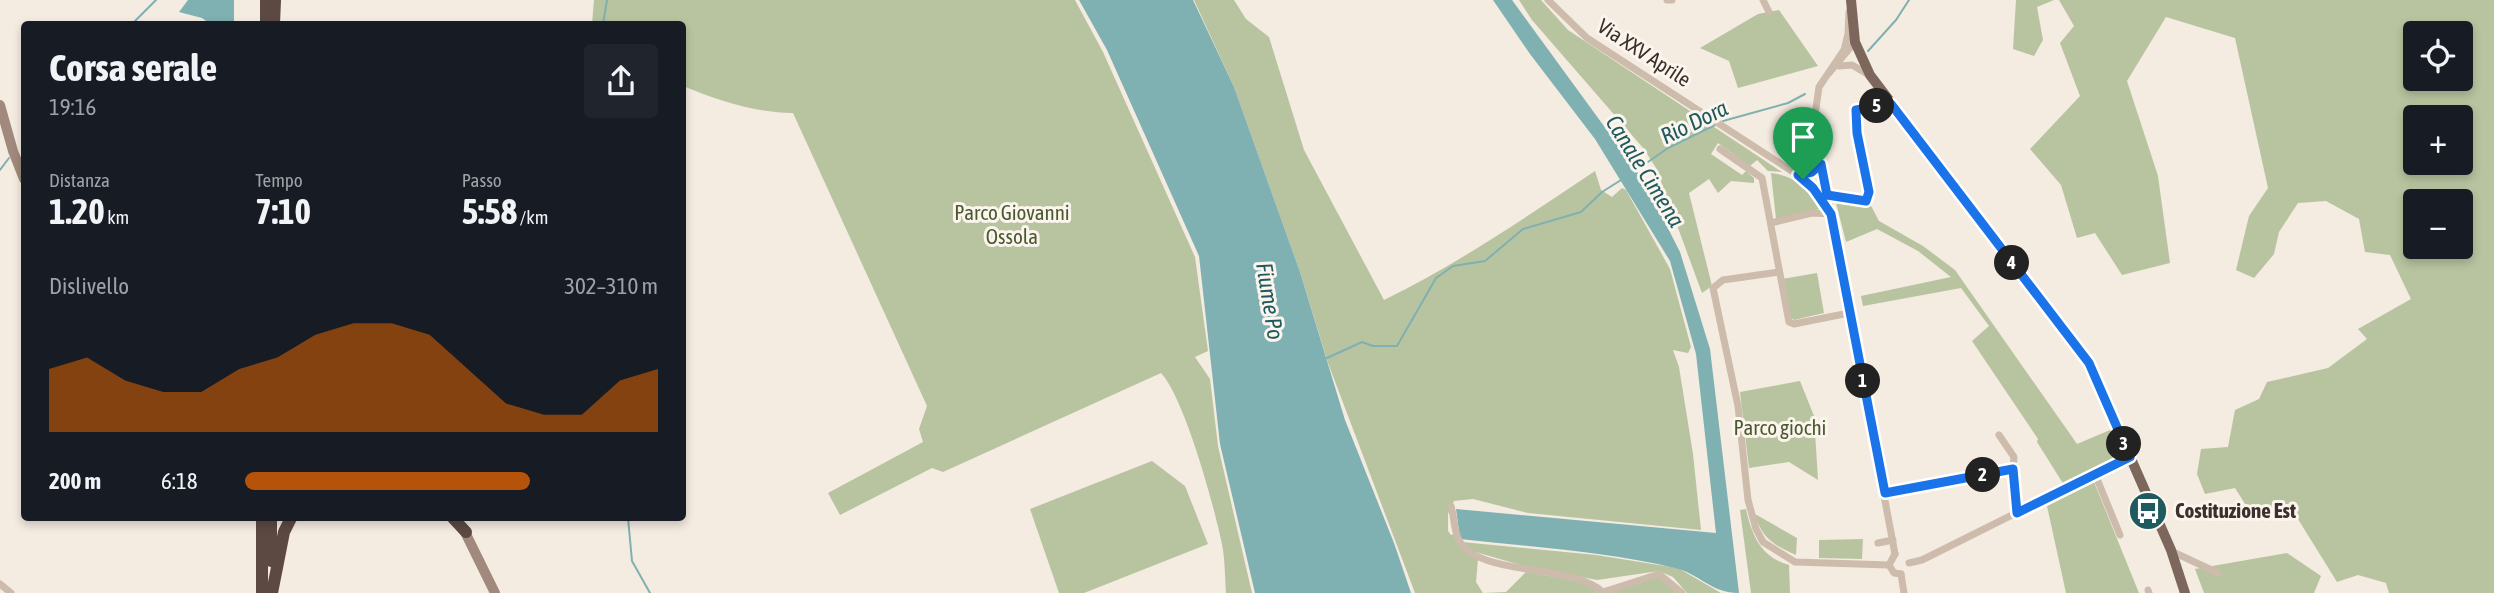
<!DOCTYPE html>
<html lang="it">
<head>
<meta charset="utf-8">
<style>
  body { margin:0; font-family:"Asap Condensed",sans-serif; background:#20242c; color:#f1f3f6; height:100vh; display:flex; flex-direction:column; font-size:26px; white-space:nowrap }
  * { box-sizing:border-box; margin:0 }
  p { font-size:23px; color:#9ea1a6 }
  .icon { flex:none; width:38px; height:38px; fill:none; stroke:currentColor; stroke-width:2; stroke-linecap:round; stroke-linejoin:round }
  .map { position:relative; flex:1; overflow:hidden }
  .sheet { position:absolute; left:21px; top:21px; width:665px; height:500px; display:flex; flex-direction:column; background:#171b24; border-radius:7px; box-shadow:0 4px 10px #0003 }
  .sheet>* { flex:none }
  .tools { position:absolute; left:2403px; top:21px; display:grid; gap:14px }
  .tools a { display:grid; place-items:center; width:70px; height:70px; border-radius:7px; background:#171b24; box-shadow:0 4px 10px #0003; font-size:35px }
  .pin { position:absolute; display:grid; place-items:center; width:60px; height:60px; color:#fff; margin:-72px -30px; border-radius:50% 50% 50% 0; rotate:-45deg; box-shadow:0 0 7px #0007 }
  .pin .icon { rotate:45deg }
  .km { position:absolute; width:35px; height:35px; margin:-18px; border-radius:50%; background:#222; color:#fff; font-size:19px; line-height:35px; text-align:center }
  .round { display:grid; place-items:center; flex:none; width:74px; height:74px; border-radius:7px; background:#20242c }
  .headline { display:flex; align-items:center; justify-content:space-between; height:119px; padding:0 28px }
  h1 { font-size:38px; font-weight:700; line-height:52px }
  .figures { display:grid; grid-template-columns:repeat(3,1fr); gap:10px; height:119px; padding:7px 28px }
  .figures div { display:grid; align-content:center }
  .figures b { font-size:35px; font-weight:700 }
  .figures small { font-size:19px; font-weight:400 }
  .figures p { font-size:19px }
  .chart { height:196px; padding:14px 28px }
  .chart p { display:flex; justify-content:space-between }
  .chart svg { width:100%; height:126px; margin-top:7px; fill:#b45309; opacity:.7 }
  ul { padding:0 28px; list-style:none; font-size:23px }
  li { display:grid; grid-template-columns:112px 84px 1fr; align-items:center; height:52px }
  li i { height:18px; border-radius:9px; background:#b45309 }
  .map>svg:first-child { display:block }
  .green { fill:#b8c4a0; fill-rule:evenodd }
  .water { fill:#7fb0b2 }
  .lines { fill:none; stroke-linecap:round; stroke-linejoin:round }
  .stream { stroke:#7fb0b2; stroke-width:2 }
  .street { stroke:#cdbbac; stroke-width:7 }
  .secondary { stroke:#a18a7d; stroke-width:10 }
  .primary { stroke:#7d675c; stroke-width:10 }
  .highway { stroke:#5c4a42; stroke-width:12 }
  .route-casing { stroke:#fff; stroke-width:14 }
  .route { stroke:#1a73e8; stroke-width:9 }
  .labels { text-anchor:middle; stroke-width:6; stroke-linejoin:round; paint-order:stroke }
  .street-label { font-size:21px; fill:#3b302b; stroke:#fbf5ee }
  .park-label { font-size:21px; fill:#4a5a2e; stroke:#fbf5ee }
  .poi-label { font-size:21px; font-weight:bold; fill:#3b302b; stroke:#fbf5ee; text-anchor:start }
  .water-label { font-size:23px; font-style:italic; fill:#1f5a5e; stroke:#fbf5ee }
</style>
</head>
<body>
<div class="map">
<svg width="2494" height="593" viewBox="0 0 2494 593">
  <rect width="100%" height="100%" fill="#f4ebe1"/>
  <g class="green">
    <path d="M 594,0 L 1075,0 L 1103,52 L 1195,257 L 1208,351 L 1195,357 L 1210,379 L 1218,446 L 1252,593 L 1226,593 C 1225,577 1225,560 1222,544 C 1214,506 1185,399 1161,373 L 943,472 L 932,468 L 840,515 L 828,493 L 923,442 L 919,429 L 927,406 L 793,113 C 753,112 719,101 683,86 L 682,24 L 592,24 Z"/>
    <path d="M 1194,0 L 1234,0 L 1246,19 L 1269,37 L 1304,150 L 1384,300 C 1458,264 1526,217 1595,171 L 1601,190 L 1612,197 L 1622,188 L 1626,190 L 1670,269 L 1691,347 L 1688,353 L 1673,350 L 1679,367 L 1693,454 L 1701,530 L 1528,513 L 1473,499 L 1454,501 L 1448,514 L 1448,531 L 1451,535 L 1459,532 L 1462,542 L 1596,555 L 1678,568 L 1721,593 L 1687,593 L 1673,577 L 1659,571 L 1597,580 L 1524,566 L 1472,551 L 1478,559 L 1476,582 L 1483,593 L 1506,592 L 1526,572 L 1590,583 L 1599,593 L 1415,593 L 1328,363 L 1300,272 L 1234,87 Z"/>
    <path d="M 1519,0 L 1541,0 L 1568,30 L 1782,172 L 1768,171 L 1757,160 L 1750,166 L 1718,143 L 1711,154 L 1742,175 L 1746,171 L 1754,178 L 1754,183 L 1731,181 L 1718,193 L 1709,179 L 1689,193 L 1712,286 L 1702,293 L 1656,168 L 1644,149 L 1532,20 Z"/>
    <path d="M 2016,0 L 2054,0 L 2037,7 L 2043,40 L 2034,56 L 2013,49 Z"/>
    <path d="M 2059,0 L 2494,0 L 2494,593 L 2389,593 L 2386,583 L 2358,575 L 2337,582 L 2293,511 L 2252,515 L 2235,488 L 2205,494 L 2197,474 L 2201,449 L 2228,447 L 2235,410 L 2259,399 L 2267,382 L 2328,368 L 2367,339 L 2358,329 L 2411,299 L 2390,255 L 2365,252 L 2359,219 L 2326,201 L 2298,203 L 2279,232 L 2274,254 L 2254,278 L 2236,270 L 2249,216 L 2268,188 L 2235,38 L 2166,17 L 2127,81 L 2158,176 L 2170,263 L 2122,275 L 2095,233 L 2077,238 L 2061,185 L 2030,149 L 2080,96 L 2060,43 L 2074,26 ZM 2415,33 L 2460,33 L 2460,79 L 2415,79 ZM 2415,117 L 2460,117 L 2460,163 L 2415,163 ZM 2415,201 L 2460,201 L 2460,247 L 2415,247 Z"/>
    <path d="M 1779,10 L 1818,66 L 1738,88 L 1729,61 L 1700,48 L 1758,14 Z"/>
    <path d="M 1771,173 C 1797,176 1806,189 1820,209 L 1776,219 Z"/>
    <path d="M 1835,199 L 1869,202 L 1879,221 L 1923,246 L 1955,270 L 2077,444 L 2110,430 L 2119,448 L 2112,460 L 2064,485 L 2037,442 L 2038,439 L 1972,341 L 1989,326 L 1961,288 L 1863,306 L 1861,296 L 1951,277 L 1918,251 L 1877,229 L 1846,242 Z"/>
    <path d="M 1817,273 L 1824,313 L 1794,320 L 1788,315 L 1782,279 Z"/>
    <path d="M 1800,381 L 1814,416 L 1818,480 L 1789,462 L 1749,468 L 1740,392 Z"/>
    <path d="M 1152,461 L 1185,486 L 1208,544 L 1084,593 L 1059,593 L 1030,509 Z"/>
    <path d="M 2094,482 L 2139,593 L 2066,593 L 2047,506 Z"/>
    <path d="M 1746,509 C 1752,536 1761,557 1789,565 L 1790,593 L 1751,593 L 1740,510 Z"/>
    <path d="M 1755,514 L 1797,538 L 1796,555 C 1775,546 1761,538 1755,514 Z"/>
    <path d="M 1863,539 L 1862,559 L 1819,558 L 1819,540 Z"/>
    <path d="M 2287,553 L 2321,576 L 2314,593 L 2204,593 L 2195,569 Z"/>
    <path d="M 1658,576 L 1678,593 L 1603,593 Z"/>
  </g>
  <g class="water">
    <path d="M 188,0 L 234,0 L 234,24 L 210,24 L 202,18 L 179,12 Z"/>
    <path d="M 1079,0 L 1193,0 L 1234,87 L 1300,272 L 1345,420 L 1394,543 L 1411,593 L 1255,593 L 1220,444 L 1199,256 L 1107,50 Z"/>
    <path d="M 1493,0 L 1512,0 L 1644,181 L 1680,252 L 1710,349 L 1739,593 C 1711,593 1700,574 1675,568 C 1605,551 1531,547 1460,539 L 1456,509 L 1716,533 L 1696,354 L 1670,261 L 1595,139 L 1530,54 Z"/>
  </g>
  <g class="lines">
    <g class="stream">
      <path d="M 132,24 L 156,0"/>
      <path d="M 603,24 L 607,0"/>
      <path d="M 1868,51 L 1896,20 L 1909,0"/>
      <path d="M 1723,121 L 1788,103 L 1805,94"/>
      <path d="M 24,141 L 24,140"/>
      <path d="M 0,170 L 9,158"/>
      <path d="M 1635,171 L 1668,148 L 1715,125"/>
      <path d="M 1327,358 L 1362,342 L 1373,346 L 1397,346 L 1436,278 L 1453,266 L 1485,261 L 1523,229 L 1581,212 L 1602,192 L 1621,180"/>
      <path d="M 628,518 L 632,561 L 650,593"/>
    </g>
    <g class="street">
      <path d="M 1548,0 L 1587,38 L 1798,175 L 1829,210"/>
      <path d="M 1667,0 L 1672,0"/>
      <path d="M 1763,0 L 1769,12"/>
      <path d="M 1849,12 L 1848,34 L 1844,50 L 1819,87 L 1814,122 L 1895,554"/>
      <path d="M 1839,66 L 1852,65 L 1869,75"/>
      <path d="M 1829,73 L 1855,42"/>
      <path d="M 1720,149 L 1762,178 L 1789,322 L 1794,324 L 1849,313"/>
      <path d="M 1798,175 L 1812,172 L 1821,164"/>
      <path d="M 1827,195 L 1866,201 L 1869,192 L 1857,133 L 1856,110 L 1891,104"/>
      <path d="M 1775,222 L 1812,213 L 1831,214"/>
      <path d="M 1779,272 L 1723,280 L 1713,288 L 1738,406 L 1748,500 L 1756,529 L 1763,542 L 1795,562 L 1889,565"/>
      <path d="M 1999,435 L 2014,457 L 2013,469"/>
      <path d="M 2095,474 L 2120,535"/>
      <path d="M 1885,493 L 2013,469 L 2016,513"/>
      <path d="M 1451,506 C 1454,516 1454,529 1458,538 C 1474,577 1571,563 1603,592 L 1659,574 L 1682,593"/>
      <path d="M 1878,543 L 1893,540"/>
      <path d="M 2171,551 L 2218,573"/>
      <path d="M 1895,554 L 1889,565 L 1894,573 L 1901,574"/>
      <path d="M 1909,563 L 1922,560 L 2130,456"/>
      <path d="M 1901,574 L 1904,593"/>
      <path d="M 0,584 L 11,593"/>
      <path d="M 2148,590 L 2149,593"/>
    </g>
    <g class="secondary">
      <path d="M 0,105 L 13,151 L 24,179"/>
      <path d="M 463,528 L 495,593"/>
    </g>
    <path class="primary" d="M 1851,0 L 1855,42 L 1870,75 L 2089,363 L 2171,550 L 2185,593"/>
    <g class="highway">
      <path d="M 266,24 L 266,0"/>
      <path d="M 274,24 L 275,0"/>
      <path d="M 271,518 L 271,561"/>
      <path d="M 453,518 L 466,532"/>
      <path d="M 262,593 L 262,518"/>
      <path d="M 272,593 L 284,532 L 291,518"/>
    </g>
  </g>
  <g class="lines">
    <g class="route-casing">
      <path id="route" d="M 1891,104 L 2089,363 L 2130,457 L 2017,513 L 2013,469 L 1885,493 L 1831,214 L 1813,188 L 1798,175 L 1812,172 L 1821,164 L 1827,195 L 1866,201 L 1869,192 L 1857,133 L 1856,110 Z"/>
    </g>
    <use href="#route" class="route"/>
  </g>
  <defs>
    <g id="bus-disc" transform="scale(2.0125)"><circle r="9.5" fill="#1f5a5e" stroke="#fbf5ee"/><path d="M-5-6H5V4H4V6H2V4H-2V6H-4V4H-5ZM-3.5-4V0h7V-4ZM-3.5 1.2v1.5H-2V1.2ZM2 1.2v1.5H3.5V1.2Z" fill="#fff"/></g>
  </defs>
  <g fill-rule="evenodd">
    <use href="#bus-disc" x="2148" y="511"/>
  </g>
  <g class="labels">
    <g class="street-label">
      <text transform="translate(1644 53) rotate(33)" y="7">Via XXV Aprile</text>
    </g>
    <g class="park-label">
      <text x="1012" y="220">Parco Giovanni<tspan x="1012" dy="24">Ossola</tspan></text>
      <text x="1780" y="435">Parco giochi</text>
    </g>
    <g class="poi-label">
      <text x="2175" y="518">Costituzione Est</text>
    </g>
    <g class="water-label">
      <text transform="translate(1694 122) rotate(-26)" y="8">Rio Dora</text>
      <text transform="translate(1645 171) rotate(58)" y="8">Canale Cimena</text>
      <text transform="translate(1270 301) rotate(81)" y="8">Fiume Po</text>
    </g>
  </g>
</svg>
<div class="tools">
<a><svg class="icon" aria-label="locate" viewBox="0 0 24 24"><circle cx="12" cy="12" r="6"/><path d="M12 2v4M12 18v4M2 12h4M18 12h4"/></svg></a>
<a>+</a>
<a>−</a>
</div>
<div class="pin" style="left:1803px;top:179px;background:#1e9e55"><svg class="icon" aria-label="arrive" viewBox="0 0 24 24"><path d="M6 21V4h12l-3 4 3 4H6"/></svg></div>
<b class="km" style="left:1863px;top:381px">1</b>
<b class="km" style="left:1983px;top:475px">2</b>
<b class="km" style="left:2124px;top:444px">3</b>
<b class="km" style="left:2012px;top:263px">4</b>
<b class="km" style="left:1877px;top:106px">5</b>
<section class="sheet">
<div class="headline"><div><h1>Corsa serale</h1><p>19:16</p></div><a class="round"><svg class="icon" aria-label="share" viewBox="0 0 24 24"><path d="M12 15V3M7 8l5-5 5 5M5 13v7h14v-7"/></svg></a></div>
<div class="figures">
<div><p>Distanza</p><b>1.20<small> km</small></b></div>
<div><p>Tempo</p><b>7:10</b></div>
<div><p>Passo</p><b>5:58<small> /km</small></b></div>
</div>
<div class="chart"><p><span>Dislivello</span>302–310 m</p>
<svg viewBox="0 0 160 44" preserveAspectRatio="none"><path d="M0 44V22L10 18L20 26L30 30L40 30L50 22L60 18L70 10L80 6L90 6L100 10L110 22L120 34L130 38L140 38L150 26L160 22V44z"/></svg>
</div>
<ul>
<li><b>200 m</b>6:18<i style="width:69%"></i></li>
</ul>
</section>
</div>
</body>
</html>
